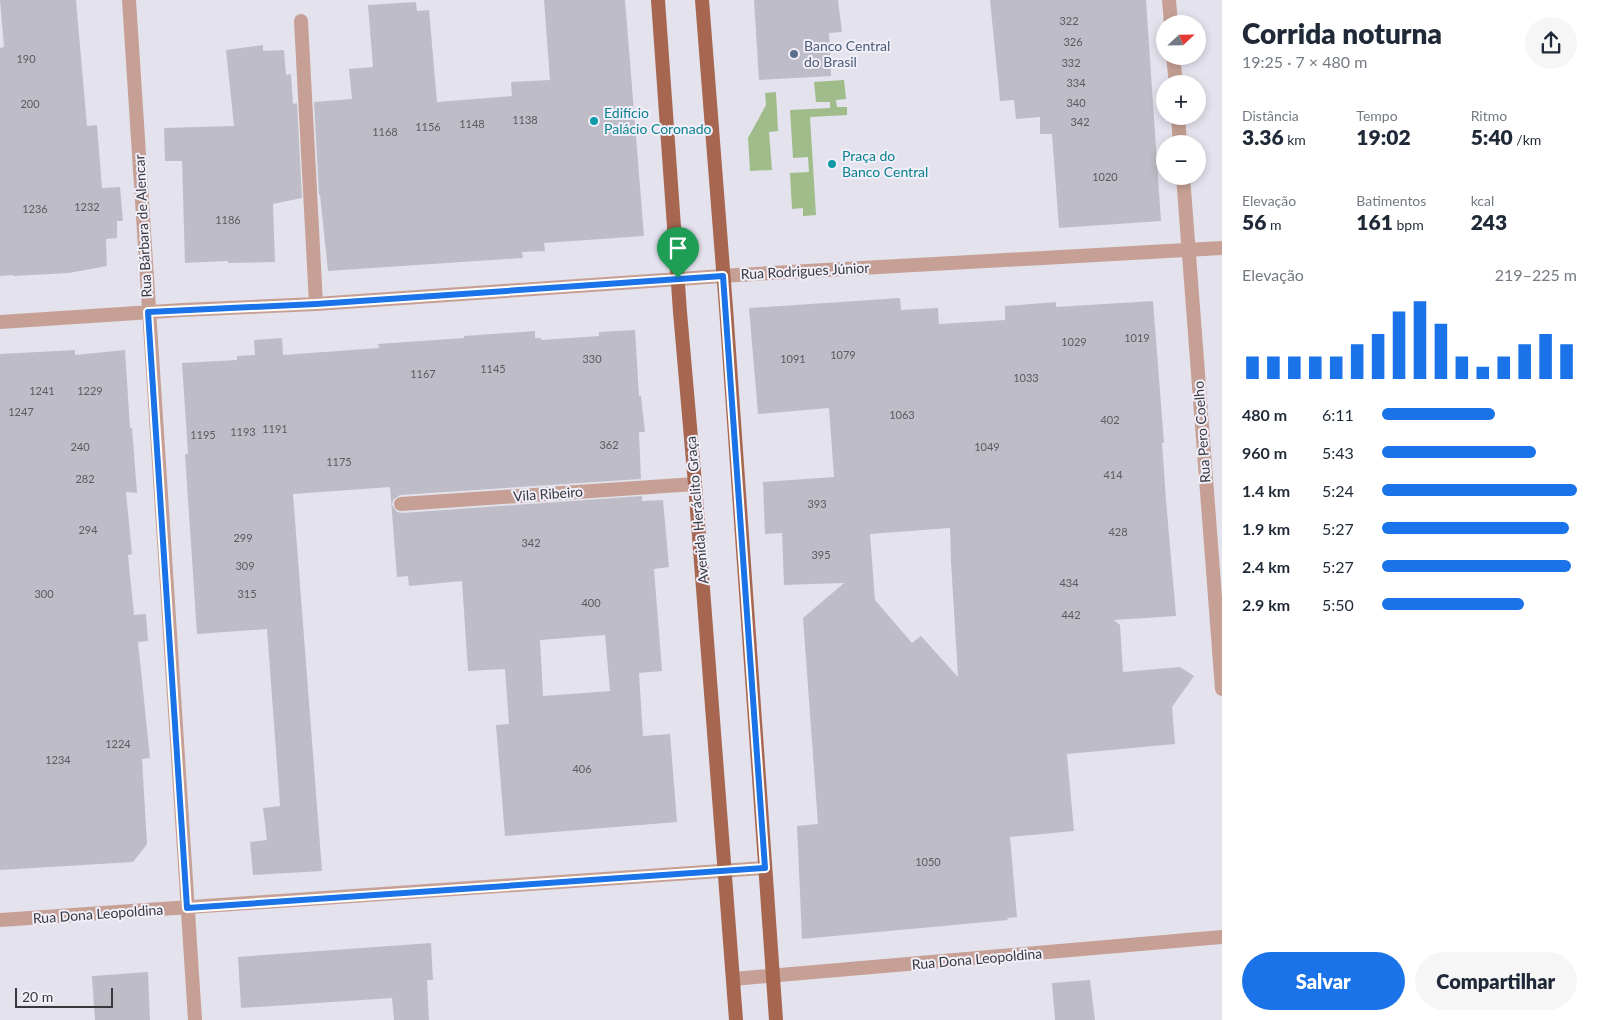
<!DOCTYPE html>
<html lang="pt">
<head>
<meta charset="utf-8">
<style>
  body { margin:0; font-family:Lato,sans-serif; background:#f6f6f7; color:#1f2937; height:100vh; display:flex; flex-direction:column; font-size:19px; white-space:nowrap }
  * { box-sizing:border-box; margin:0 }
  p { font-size:16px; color:#747a83 }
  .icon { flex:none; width:28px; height:28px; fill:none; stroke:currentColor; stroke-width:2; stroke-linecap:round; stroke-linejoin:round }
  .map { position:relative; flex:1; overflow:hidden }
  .details { display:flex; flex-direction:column; background:#fff; width:375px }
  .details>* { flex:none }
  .needle { width:32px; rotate:68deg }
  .tools { position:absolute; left:1156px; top:15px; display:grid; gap:10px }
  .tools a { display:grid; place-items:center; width:50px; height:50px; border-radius:50%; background:#fff; box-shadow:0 2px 8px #0003; font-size:25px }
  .scale { position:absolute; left:15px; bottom:12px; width:98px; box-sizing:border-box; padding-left:5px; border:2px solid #39393d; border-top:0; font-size:14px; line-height:18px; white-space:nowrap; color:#39393d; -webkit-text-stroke:4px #f1effa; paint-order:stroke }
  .pin { position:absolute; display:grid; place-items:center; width:42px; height:42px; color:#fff; margin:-51px -21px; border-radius:50% 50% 50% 0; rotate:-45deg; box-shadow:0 0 5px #0007 }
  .pin .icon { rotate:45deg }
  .round { display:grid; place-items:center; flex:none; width:52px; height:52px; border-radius:26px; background:#f6f6f7 }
  .overview { display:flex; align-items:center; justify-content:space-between; height:85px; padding:0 20px }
  h1 { font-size:28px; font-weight:800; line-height:38px }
  .figures { display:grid; grid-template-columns:repeat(3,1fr); gap:8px; height:85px; padding:5px 20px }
  .figures div { display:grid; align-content:center }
  .figures b { font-size:21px; font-weight:800 }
  .figures small { font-size:14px; font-weight:400 }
  .figures p { font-size:14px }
  .chart { height:140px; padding:10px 20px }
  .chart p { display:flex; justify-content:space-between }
  .chart svg { width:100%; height:90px; margin-top:5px; stroke:#1a73e8; stroke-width:6 }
  .cta { display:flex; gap:10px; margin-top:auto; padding:10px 20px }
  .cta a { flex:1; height:58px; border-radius:30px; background:#1a73e8; color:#fff; font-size:20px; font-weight:800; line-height:58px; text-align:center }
  .cta a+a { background:#f6f6f7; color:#1f2937 }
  ul { padding:0 20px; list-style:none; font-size:16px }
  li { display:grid; grid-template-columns:80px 60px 1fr; align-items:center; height:38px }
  li i { height:12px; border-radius:6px; background:#1a73e8 }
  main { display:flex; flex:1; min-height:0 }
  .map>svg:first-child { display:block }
  .green { fill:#9fbc8a }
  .building { fill:#bebdc7; fill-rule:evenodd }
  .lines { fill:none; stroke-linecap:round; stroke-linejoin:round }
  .service { stroke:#c6a094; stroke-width:14 }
  .minor { stroke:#c6a094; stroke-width:14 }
  .primary { stroke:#a76650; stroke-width:14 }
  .route-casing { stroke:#fff; stroke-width:10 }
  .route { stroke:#1a73e8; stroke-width:6 }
  .service-dot { fill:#5c6f8a; stroke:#f1effa; stroke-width:2 }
  .culture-dot { fill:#0f9aa8; stroke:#f1effa; stroke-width:2 }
  .labels { text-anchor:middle; stroke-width:4; stroke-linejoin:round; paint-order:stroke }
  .number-label { font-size:11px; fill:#5a5a60 }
  .service-label { font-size:14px; fill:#4e5e75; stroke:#f1effa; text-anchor:start }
  .culture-label { font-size:14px; fill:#0d838f; stroke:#f1effa; text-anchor:start }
  .street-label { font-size:14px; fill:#39393d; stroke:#f1effa }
</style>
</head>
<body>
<main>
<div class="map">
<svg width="1222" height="1020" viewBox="0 0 1222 1020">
  <rect width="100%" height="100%" fill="#e4e2ed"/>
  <g class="green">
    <path d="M 844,80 L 846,99 L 836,100 L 837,107 L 847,107 L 847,115 L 810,117 L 816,215 L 803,216 L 803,208 L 792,209 L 790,173 L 809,172 L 808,157 L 793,158 L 790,110 L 830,108 L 830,102 L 816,102 L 814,82 Z"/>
    <path d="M 776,92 L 778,131 L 769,132 L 772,170 L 750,171 L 748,138 L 766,105 L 765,93 Z"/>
  </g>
  <g class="building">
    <path d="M 0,0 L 76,0 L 87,126 L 97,125 L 102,188 L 120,187 L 123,221 L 117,221 L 117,238 L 106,239 L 107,266 L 69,273 L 13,276 L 13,275 L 0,276 L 0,48 L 4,47 Z"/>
    <path d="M 544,0 L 625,0 L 644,236 L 544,243 L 545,251 L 522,252 L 523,258 L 328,271 L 320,195 L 319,195 L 314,102 L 352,99 L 349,69 L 373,67 L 368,5 L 416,2 L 417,11 L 429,10 L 437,102 L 512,96 L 511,82 L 550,80 Z"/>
    <path d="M 754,0 L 838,0 L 842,32 L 829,33 L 831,76 L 759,80 Z"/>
    <path d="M 990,0 L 1146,0 L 1161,221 L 1059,228 L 1052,134 L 1040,134 L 1040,117 L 1016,119 L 1014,100 L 1000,101 Z"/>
    <path d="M 263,45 L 263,51 L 284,50 L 286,75 L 291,74 L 293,104 L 297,103 L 302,198 L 273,204 L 275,262 L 228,263 L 228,261 L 185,263 L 182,161 L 165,161 L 164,128 L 234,126 L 226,50 Z"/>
    <path d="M 900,298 L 901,310 L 938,308 L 939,324 L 1005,320 L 1005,306 L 1056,302 L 1056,307 L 1153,301 L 1164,443 L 1162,443 L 1166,500 L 1176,616 L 1114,620 L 1120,625 L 1123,672 L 1180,667 L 1194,676 L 1172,707 L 1175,744 L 1067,754 L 1074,831 L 1010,837 L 1017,917 L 1007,918 L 1008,920 L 802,939 L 797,826 L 818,824 L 803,618 L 844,583 L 784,585 L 782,533 L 765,534 L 763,482 L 834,477 L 829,408 L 758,414 L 749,308 ZM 950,528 L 951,562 L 958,677 L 921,636 L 912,643 L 875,600 L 870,534 Z"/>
    <path d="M 635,330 L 639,396 L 641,396 L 645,432 L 639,432 L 641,479 L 400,495 L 393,500 L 392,505 L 397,512 L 402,513 L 642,496 L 642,501 L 663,500 L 669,567 L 654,569 L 662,671 L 639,673 L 643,736 L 670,734 L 677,822 L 505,836 L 496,725 L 509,724 L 505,669 L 468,671 L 462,581 L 409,586 L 408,576 L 397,577 L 390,487 L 293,494 L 322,871 L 253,875 L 250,842 L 267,840 L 263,808 L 280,806 L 267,629 L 197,634 L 185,454 L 188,454 L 182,363 L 237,360 L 237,356 L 255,355 L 254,340 L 282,338 L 283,355 L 379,348 L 378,344 L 464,338 L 464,336 L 535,331 L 535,338 L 541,338 L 541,340 L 599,336 L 599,332 ZM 605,635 L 610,691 L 543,696 L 540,640 Z"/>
    <path d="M 75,350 L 75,355 L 125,350 L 130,428 L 132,428 L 137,493 L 126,492 L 132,554 L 128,555 L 134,615 L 146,614 L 148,641 L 138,642 L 150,758 L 142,759 L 147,844 L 133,862 L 0,870 L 0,354 Z"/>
    <path d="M 431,943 L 433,980 L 427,980 L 429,1020 L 394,1020 L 392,998 L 241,1008 L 238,957 Z"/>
    <path d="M 148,972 L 150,1020 L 95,1020 L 92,976 Z"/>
    <path d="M 1090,980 L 1095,1020 L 1055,1020 L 1052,983 Z"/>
  </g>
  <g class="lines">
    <g class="service">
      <path d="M 301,21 L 316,304"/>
      <path d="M 401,504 L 695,484"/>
    </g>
    <g class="minor">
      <path d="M 129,0 L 195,1020"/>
      <path d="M 1169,0 L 1171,24"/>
      <path d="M 1173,56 L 1176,84"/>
      <path d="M 1178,116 L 1180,144"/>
      <path d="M 1183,176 L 1222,689"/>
      <path d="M 0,322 L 182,310 L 316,304 L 737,275 L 1222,248"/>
      <path d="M 0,920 L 765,868"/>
      <path d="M 733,979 L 1222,937"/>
    </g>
    <g class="primary">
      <path d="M 658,0 L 680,312 L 695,484 L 736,1020"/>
      <path d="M 702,0 L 726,308 L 776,1020"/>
    </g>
  </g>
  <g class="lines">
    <g class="route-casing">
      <path id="route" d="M 723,276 L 765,868 L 187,908 L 148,312 L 316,304 Z"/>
    </g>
    <use href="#route" class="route"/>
  </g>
  <circle class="service-dot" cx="794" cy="54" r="5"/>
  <g class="culture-dot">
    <circle cx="594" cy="121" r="5"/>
    <circle cx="832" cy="164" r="5"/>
  </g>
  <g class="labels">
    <g class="number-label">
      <text x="1069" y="25">322</text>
      <text x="1073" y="46">326</text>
      <text x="26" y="63">190</text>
      <text x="1071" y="67">332</text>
      <text x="1076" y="87">334</text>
      <text x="1076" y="107">340</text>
      <text x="30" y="108">200</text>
      <text x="525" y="124">1138</text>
      <text x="1080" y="126">342</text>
      <text x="472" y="128">1148</text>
      <text x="428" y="131">1156</text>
      <text x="385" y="136">1168</text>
      <text x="1105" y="181">1020</text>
      <text x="87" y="211">1232</text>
      <text x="35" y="213">1236</text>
      <text x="228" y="224">1186</text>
      <text x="1137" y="342">1019</text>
      <text x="1074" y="346">1029</text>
      <text x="843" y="359">1079</text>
      <text x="592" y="363">330</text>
      <text x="793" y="363">1091</text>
      <text x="493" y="373">1145</text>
      <text x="423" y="378">1167</text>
      <text x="1026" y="382">1033</text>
      <text x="42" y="395">1241</text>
      <text x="90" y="395">1229</text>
      <text x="21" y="416">1247</text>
      <text x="902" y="419">1063</text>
      <text x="1110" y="424">402</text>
      <text x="275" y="433">1191</text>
      <text x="243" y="436">1193</text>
      <text x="203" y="439">1195</text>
      <text x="609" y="449">362</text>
      <text x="80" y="451">240</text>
      <text x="987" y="451">1049</text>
      <text x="339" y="466">1175</text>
      <text x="1113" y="479">414</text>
      <text x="85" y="483">282</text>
      <text x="817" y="508">393</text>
      <text x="88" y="534">294</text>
      <text x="1118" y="536">428</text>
      <text x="243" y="542">299</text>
      <text x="531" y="547">342</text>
      <text x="821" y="559">395</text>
      <text x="245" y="570">309</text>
      <text x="1069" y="587">434</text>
      <text x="44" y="598">300</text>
      <text x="247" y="598">315</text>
      <text x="591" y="607">400</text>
      <text x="1071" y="619">442</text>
      <text x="118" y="748">1224</text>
      <text x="58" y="764">1234</text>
      <text x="582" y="773">406</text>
      <text x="928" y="866">1050</text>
    </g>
    <g class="service-label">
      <text x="804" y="51">Banco Central<tspan x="804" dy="16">do Brasil</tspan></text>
    </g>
    <g class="culture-label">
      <text x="604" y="118">Edifício<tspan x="604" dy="16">Palácio Coronado</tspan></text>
      <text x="842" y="161">Praça do<tspan x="842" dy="16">Banco Central</tspan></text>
    </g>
    <g class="street-label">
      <text transform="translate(143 226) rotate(-93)" y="5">Rua Bárbara de Alencar</text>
      <text transform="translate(805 271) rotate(-3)" y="5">Rua Rodrigues Júnior</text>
      <text transform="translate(1202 432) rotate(-94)" y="5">Rua Pero Coelho</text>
      <text transform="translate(548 494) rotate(-4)" y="5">Vila Ribeiro</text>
      <text transform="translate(697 510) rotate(-95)" y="5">Avenida Heráclito Graça</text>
      <text transform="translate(98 914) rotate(-4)" y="5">Rua Dona Leopoldina</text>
      <text transform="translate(977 959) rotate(-5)" y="5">Rua Dona Leopoldina</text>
    </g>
  </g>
</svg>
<div class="tools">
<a><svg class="needle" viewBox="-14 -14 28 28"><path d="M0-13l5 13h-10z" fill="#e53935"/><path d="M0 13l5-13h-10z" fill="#747a83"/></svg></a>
<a>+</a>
<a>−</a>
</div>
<div class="scale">20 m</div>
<div class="pin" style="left:678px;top:278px;background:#1e9e55"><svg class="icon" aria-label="arrive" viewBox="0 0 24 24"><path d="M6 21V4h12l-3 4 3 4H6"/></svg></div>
</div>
<section class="details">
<div class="overview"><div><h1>Corrida noturna</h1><p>19:25 · 7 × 480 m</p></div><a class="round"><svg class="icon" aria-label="share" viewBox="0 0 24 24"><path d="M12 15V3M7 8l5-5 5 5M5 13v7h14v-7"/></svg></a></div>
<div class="figures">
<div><p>Distância</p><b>3.36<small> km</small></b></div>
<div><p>Tempo</p><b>19:02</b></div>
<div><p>Ritmo</p><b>5:40<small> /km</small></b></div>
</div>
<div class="figures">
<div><p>Elevação</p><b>56<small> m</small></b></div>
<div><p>Batimentos</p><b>161<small> bpm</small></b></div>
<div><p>kcal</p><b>243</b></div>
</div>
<div class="chart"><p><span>Elevação</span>219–225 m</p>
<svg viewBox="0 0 160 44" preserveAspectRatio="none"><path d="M5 44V33M15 44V33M25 44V33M35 44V33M45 44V33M55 44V27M65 44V22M75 44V11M85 44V6M95 44V17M105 44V33M115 44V38M125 44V33M135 44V27M145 44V22M155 44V27"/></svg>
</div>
<ul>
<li><b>480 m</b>6:11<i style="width:58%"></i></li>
<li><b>960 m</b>5:43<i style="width:79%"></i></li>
<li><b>1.4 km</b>5:24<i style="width:100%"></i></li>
<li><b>1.9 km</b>5:27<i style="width:96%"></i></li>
<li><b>2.4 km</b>5:27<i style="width:97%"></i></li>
<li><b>2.9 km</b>5:50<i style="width:73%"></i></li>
</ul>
<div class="cta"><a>Salvar</a><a>Compartilhar</a></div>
</section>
</main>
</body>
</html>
